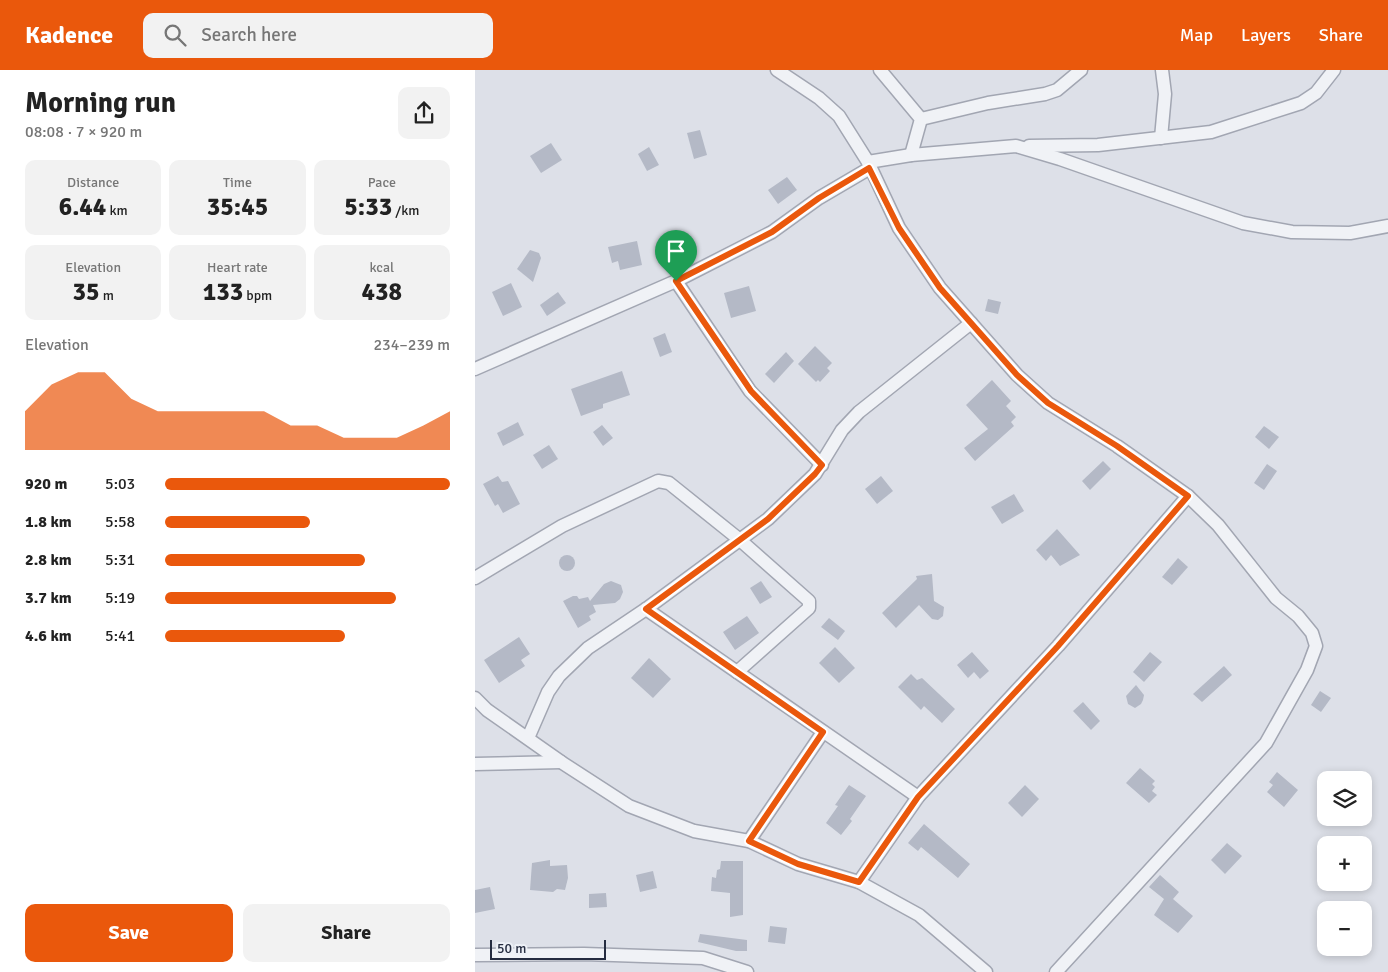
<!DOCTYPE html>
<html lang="en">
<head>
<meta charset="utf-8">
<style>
  body { margin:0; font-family:Signika,sans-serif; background:#f2f2f2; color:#222; height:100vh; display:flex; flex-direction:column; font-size:19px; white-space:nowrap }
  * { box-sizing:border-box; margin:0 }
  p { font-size:16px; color:#767676 }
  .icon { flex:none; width:28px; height:28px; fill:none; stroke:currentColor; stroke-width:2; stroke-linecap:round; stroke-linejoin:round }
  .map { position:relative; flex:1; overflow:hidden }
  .panel { display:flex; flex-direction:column; background:#fff; width:475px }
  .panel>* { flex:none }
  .fabs { position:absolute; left:842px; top:701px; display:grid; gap:10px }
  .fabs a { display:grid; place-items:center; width:55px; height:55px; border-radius:10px; background:#fff; box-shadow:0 2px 8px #0003; font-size:25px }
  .scale { position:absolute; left:15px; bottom:12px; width:116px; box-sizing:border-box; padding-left:5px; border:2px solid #252c40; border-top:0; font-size:14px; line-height:18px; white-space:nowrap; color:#252c40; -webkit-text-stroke:4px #edf0f6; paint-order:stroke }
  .pin { position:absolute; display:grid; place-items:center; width:42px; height:42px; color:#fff; margin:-51px -21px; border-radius:50% 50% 50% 0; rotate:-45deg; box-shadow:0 0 5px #0007 }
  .pin .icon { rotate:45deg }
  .round { display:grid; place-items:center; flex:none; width:52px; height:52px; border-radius:10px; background:#f2f2f2 }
  .headline { display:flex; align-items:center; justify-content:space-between; height:85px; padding:0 25px }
  h1 { font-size:28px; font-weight:800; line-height:38px }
  .stats { display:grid; grid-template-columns:repeat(3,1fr); gap:8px; height:85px; padding:5px 25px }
  .stats div { display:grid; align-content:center; border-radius:10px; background:#f2f2f2; text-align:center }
  .stats b { font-size:25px; font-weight:800 }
  .stats small { font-size:14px; font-weight:400 }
  .stats p { font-size:14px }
  .chart { height:140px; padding:10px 25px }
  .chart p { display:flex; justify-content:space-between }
  .chart svg { width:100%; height:90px; margin-top:5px; fill:#ea580c; opacity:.7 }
  .cta { display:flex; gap:10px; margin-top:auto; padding:10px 25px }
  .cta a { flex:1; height:58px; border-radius:10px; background:#ea580c; color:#fff; font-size:20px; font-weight:800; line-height:58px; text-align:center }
  .cta a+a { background:#f2f2f2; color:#222 }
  ul { padding:0 25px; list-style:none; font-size:16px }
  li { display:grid; grid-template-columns:80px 60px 1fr; align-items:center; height:38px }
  li i { height:12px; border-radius:6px; background:#ea580c }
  header { display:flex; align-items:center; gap:30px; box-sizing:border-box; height:70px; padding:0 25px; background:#ea580c; color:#fff }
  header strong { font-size:24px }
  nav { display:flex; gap:28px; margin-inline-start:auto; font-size:18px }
  .search { width:350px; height:45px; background:#f2f2f2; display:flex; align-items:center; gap:12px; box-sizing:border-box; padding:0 18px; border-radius:10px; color:#767676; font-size:19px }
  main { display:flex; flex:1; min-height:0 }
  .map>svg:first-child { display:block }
  .building { fill:#b4b9c6 }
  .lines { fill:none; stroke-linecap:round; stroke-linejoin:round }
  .minor-casing { stroke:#a2a6b2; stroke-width:15 }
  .minor { stroke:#f0f2f6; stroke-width:12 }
  .route-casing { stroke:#fff; stroke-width:10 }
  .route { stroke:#ea580c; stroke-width:6 }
</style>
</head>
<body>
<header>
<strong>Kadence</strong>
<div class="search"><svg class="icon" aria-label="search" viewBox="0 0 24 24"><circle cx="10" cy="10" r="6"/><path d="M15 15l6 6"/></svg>Search here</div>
<nav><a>Map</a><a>Layers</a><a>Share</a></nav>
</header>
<main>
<section class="panel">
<div class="headline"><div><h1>Morning run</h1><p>08:08 · 7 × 920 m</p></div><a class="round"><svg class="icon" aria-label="share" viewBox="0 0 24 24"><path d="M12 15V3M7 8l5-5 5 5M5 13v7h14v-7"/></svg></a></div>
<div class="stats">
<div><p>Distance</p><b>6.44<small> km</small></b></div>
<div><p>Time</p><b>35:45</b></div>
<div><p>Pace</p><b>5:33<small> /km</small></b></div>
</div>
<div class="stats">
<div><p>Elevation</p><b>35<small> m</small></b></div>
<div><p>Heart rate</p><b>133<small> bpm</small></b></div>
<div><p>kcal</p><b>438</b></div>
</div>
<div class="chart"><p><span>Elevation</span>234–239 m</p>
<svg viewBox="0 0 160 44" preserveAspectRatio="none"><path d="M0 44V25L10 12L20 6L30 6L40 19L50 25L60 25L70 25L80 25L90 25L100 32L110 32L120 38L130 38L140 38L150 32L160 25V44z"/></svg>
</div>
<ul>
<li><b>920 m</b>5:03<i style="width:100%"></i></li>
<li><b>1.8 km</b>5:58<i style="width:51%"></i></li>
<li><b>2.8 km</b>5:31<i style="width:70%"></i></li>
<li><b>3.7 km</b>5:19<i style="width:81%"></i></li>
<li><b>4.6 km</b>5:41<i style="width:63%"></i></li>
</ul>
<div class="cta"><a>Save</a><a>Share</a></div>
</section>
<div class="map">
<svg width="913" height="902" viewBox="0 0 913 902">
  <rect width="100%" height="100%" fill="#dde0e8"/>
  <g class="building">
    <path d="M 225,60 L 232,85 L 219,89 L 212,63 Z"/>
    <path d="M 76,73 L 87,90 L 66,103 L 55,86 Z"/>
    <path d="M 174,77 L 184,95 L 172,101 L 163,84 Z"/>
    <path d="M 312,107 L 322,120 L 303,134 L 293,120 Z"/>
    <path d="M 162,171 L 167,195 L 145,200 L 143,191 L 137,193 L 133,177 Z"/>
    <path d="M 55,180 L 64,183 L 66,188 L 58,212 L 42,199 Z"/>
    <path d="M 36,213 L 47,237 L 28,246 L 17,222 Z"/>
    <path d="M 274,216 L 281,241 L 256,248 L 249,223 Z"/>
    <path d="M 83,222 L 91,233 L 72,246 L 65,235 Z"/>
    <path d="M 513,229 L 526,232 L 523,244 L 510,241 Z"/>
    <path d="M 190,263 L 197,282 L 185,287 L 178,268 Z"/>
    <path d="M 340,276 L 357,293 L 352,298 L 355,301 L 345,312 L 343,310 L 341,312 L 323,294 Z"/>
    <path d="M 311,282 L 319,291 L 299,313 L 290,304 Z"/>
    <path d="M 147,301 L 155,325 L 128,334 L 128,338 L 106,346 L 96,319 Z"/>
    <path d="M 517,310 L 536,331 L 531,336 L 541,347 L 536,352 L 539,356 L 500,391 L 489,378 L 513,359 L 491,335 Z"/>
    <path d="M 43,352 L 49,365 L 28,376 L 22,363 Z"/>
    <path d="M 127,355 L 138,368 L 128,376 L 118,362 Z"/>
    <path d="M 789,356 L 804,367 L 794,379 L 780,367 Z"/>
    <path d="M 74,375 L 83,389 L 67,399 L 58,385 Z"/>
    <path d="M 628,391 L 636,399 L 615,420 L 607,411 Z"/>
    <path d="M 792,394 L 802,401 L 789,420 L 779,413 Z"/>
    <path d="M 23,406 L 27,412 L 33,411 L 45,434 L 28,443 L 23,434 L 20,436 L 8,414 Z"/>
    <path d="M 406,406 L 418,421 L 402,434 L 390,419 Z"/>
    <path d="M 539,424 L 549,441 L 527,454 L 516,437 Z"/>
    <path d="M 582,459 L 605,485 L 585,496 L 576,485 L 571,491 L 561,480 Z"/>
    <circle cx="92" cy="493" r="8"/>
    <path d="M 703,488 L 713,497 L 697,515 L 687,507 Z"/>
    <path d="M 457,504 L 459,531 L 469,537 L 468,546 L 463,550 L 457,549 L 444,535 L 421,558 L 407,543 L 442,509 L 441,506 Z"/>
    <path d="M 136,511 L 146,515 L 148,522 L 145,529 L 140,533 L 118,535 L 121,542 L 114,546 L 116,550 L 103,558 L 88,531 L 98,526 L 102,526 L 104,529 L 113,527 L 115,531 L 129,514 Z"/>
    <path d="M 286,511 L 297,527 L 285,534 L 275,518 Z"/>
    <path d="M 272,546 L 284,563 L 260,580 L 248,562 Z"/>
    <path d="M 354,548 L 370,561 L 363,570 L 346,557 Z"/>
    <path d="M 44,567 L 55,584 L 46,590 L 50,596 L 24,613 L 9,590 Z"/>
    <path d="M 360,577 L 380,598 L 364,613 L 344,593 Z"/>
    <path d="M 497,582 L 514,601 L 505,609 L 499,602 L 493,608 L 482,595 Z"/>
    <path d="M 675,582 L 687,592 L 669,612 L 658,602 Z"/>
    <path d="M 174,588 L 196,609 L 178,628 L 156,608 Z"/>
    <path d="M 749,596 L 757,605 L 727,632 L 718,624 Z"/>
    <path d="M 436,604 L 442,610 L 447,608 L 480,639 L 467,653 L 449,636 L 446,640 L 423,617 Z"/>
    <path d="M 661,615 L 669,625 L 668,630 L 666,634 L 660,638 L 653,634 L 651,626 Z"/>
    <path d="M 845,621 L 856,628 L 846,642 L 836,635 Z"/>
    <path d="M 608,632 L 625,651 L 616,660 L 598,641 Z"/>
    <path d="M 665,698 L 680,711 L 677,714 L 680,717 L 677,721 L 682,725 L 674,733 L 651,713 Z"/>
    <path d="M 802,702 L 823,720 L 809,737 L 792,722 L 798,715 L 794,712 Z"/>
    <path d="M 374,715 L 391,726 L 375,749 L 377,751 L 366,765 L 351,753 L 363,736 L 360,735 Z"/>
    <path d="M 550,715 L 564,729 L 547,747 L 533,733 Z"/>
    <path d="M 449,754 L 495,794 L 483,808 L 446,777 L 443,781 L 433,773 Z"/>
    <path d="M 752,773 L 767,786 L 750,804 L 736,790 Z"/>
    <path d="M 75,790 L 75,796 L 92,795 L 93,808 L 90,820 L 82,819 L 78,822 L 55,820 L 57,793 Z"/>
    <path d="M 246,791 L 268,791 L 268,845 L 255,847 L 255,823 L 236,821 L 237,807 L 241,808 L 242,800 L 245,799 Z"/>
    <path d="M 178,801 L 182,818 L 165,822 L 161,805 Z"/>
    <path d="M 685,805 L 704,822 L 698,829 L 718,846 L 703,863 L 679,845 L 689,829 L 674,817 Z"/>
    <path d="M 15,817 L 20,839 L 0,843 L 0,820 Z"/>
    <path d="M 131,823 L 132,837 L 114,838 L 114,824 Z"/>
    <path d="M 295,856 L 312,858 L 310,874 L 293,872 Z"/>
    <path d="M 225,864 L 272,870 L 272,881 L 261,881 L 223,872 Z"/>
  </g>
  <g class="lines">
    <g class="minor-casing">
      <g id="minor">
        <path d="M 302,0 L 344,28 L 364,46 L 393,92 L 424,158 L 465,218 L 542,305 L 573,333 L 642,376 L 713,426 L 743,455 L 801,528 L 823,546 L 837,563 L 841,576 L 832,600 L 791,673 L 581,902"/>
        <path d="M 405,0 L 446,49 L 436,85"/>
        <path d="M 446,49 L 513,33 L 570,24 L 582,20 L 606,0"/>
        <path d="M 686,68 L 690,24 L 687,0"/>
        <path d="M 554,76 L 623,75 L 736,62 L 826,33 L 841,23 L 859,0"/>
        <path d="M 393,92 L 436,85 L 541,76 L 585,89 L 768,153 L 817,162 L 875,163 L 913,156"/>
        <path d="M 201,211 L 275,321 L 347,395"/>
        <path d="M 0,299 L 201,211 L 297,162 L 344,128 L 395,98"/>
        <path d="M 0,508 L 87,456 L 183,411 L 194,413 L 265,470 L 334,531 L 334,538 L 262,602"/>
        <path d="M 171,539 L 443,727"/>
        <path d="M 0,628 L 12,640 L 86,692 L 154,736 L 219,761 L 274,771 L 323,794 L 384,812 L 444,845 L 511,902"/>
        <path d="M 53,668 L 73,622 L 84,606 L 113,578 L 171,539 L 293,449 L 340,404 L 367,360 L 384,342 L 496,253"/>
        <path d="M 0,694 L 86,692"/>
        <path d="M 274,771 L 348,662"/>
        <path d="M 384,812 L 443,727 L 583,576 L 713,426"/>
        <path d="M 0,885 L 109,884 L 228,888 L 272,902"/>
      </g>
    </g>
    <use href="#minor" class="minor"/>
  </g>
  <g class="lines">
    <g class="route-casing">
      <path id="route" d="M 394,98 L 424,158 L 465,218 L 542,305 L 573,333 L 642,376 L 713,426 L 583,576 L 443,727 L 384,812 L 323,794 L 274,771 L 348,662 L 171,539 L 293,449 L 340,404 L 347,395 L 276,321 L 201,211 L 297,162 L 344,128 Z"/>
    </g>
    <use href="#route" class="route"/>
  </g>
</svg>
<div class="fabs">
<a><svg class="icon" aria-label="layers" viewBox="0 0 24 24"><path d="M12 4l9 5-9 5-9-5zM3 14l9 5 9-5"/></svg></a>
<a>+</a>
<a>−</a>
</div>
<div class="scale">50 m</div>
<div class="pin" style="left:201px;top:211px;background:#1e9e55"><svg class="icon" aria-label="arrive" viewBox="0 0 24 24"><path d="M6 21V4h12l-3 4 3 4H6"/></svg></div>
</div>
</main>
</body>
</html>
